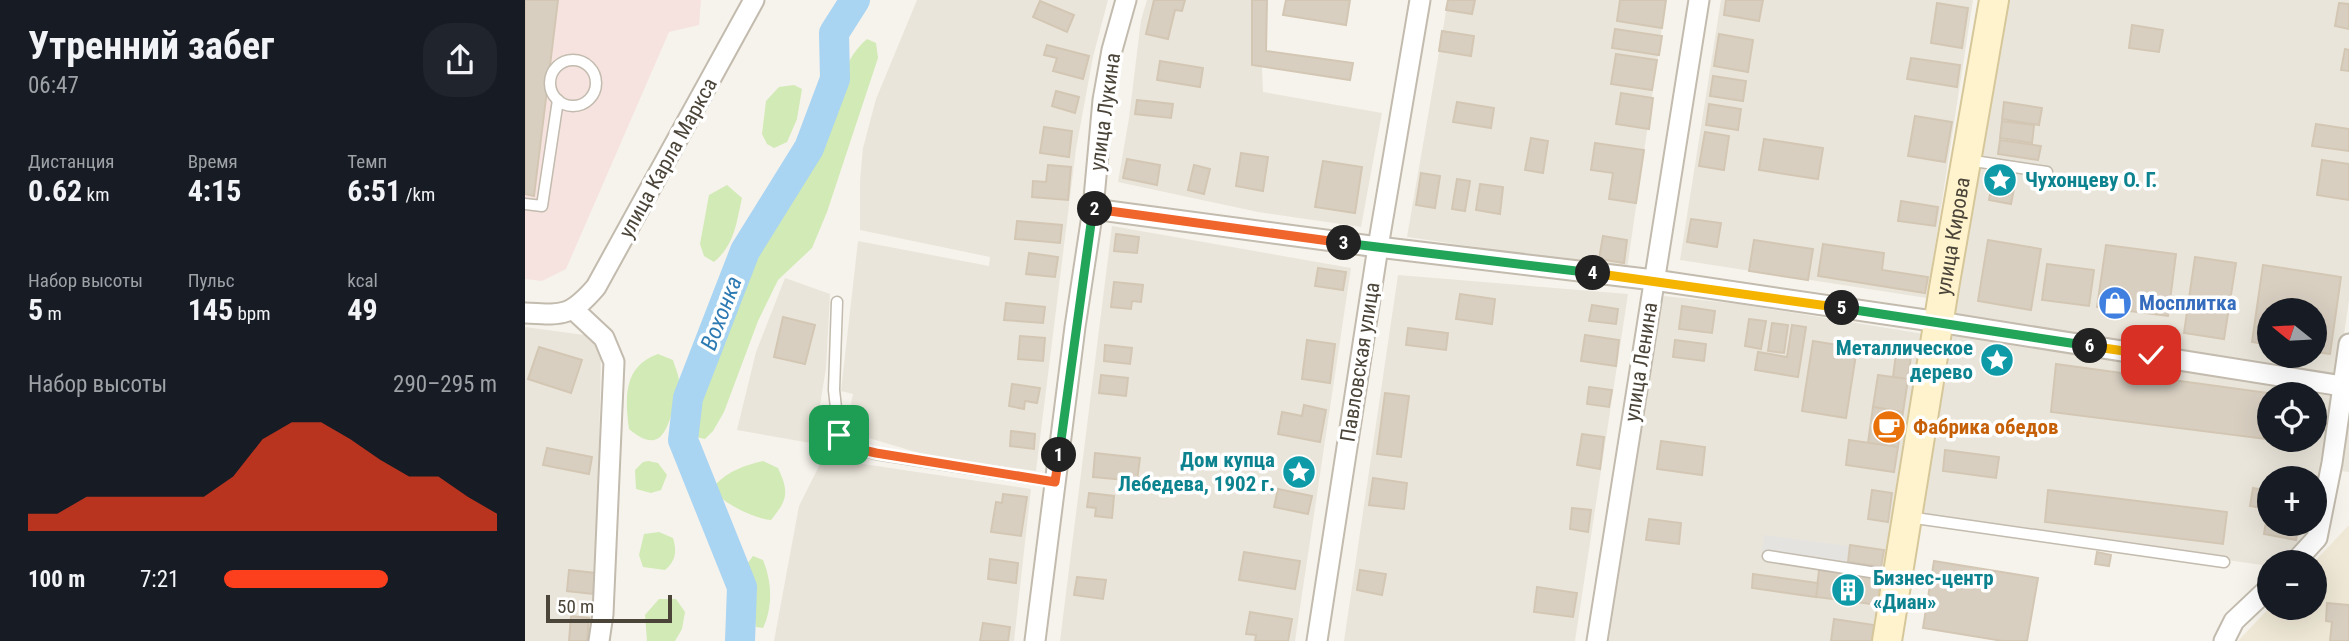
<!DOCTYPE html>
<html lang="ru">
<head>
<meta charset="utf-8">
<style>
  body { margin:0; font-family:"Roboto Condensed",sans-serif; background:#20242c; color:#f1f3f6; height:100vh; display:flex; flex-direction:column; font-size:26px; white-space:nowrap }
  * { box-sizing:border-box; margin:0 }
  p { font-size:23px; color:#9ea1a6 }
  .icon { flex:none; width:38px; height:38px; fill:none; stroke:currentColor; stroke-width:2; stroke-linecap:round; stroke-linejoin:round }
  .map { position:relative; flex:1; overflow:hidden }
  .sheet { display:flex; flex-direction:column; background:#171b24; width:525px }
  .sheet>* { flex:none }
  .needle { width:46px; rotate:288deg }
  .buttons { position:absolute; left:1732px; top:298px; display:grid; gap:14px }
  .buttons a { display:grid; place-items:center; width:70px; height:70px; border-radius:50%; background:#171b24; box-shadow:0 7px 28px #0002; font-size:35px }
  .scale { position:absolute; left:21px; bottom:18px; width:126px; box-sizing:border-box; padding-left:7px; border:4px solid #4b4439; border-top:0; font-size:19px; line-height:24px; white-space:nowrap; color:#4b4439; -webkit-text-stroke:5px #fff; paint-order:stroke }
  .pin { position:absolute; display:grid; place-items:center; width:60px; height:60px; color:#fff; margin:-30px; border-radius:14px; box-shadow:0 4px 10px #0006 }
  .km { position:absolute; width:35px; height:35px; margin:-18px; border-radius:50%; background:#222; color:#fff; font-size:19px; line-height:35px; text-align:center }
  .round { display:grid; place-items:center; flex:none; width:74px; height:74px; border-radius:28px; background:#20242c }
  .headline { display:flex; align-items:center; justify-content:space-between; height:119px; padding:0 28px }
  h1 { font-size:38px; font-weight:700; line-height:52px }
  .figures { display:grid; grid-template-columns:repeat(3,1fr); gap:10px; height:119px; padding:7px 28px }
  .figures div { display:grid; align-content:center }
  .figures b { font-size:30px; font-weight:700 }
  .figures small { font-size:19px; font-weight:400 }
  .figures p { font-size:19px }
  .chart { height:196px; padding:14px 28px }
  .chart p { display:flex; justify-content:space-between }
  .chart svg { width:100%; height:126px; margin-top:7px; fill:#fc3f1d; opacity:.7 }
  ul { padding:0 28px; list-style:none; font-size:23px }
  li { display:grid; grid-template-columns:112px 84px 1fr; align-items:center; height:52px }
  li i { height:18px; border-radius:9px; background:#fc3f1d }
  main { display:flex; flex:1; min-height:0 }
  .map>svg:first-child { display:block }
  .residential { fill:#eae5da; fill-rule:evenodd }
  .education { fill:#efe8d6 }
  .medical { fill:#f6e3e0 }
  .green { fill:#d2eab5 }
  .parking { fill:#e5e3e0 }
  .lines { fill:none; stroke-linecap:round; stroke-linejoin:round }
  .river { stroke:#a9d4f2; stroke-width:30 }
  .building { fill:#d8cfc1; stroke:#d3c7b4; stroke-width:2 }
  .lane-casing { stroke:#c2bbae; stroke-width:13 }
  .street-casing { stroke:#c2bbae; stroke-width:23 }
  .secondary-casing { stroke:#d6c79b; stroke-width:32 }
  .lane { stroke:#fff; stroke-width:10 }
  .street { stroke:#fff; stroke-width:19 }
  .secondary { stroke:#fff3cd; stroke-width:28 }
  .split-1-casing { stroke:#fff; stroke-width:14 }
  .split-2-casing { stroke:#fff; stroke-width:14 }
  .split-3-casing { stroke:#fff; stroke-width:14 }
  .split-4-casing { stroke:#fff; stroke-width:14 }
  .split-5-casing { stroke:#fff; stroke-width:14 }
  .split-6-casing { stroke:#fff; stroke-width:14 }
  .split-7-casing { stroke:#fff; stroke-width:14 }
  .split-1 { stroke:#f0652b; stroke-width:9 }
  .split-2 { stroke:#22a559; stroke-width:9 }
  .split-3 { stroke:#f0652b; stroke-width:9 }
  .split-4 { stroke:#22a559; stroke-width:9 }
  .split-5 { stroke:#f5b400; stroke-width:9 }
  .split-6 { stroke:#22a559; stroke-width:9 }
  .split-7 { stroke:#f5b400; stroke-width:9 }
  .labels { text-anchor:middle; stroke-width:7; stroke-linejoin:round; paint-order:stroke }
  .street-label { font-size:21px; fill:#4b4439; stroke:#fff }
  .culture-label { font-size:21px; font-weight:bold; fill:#0d838f; stroke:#fff; text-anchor:start }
  .shop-label { font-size:21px; font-weight:bold; fill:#366cbe; stroke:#fff; text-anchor:start }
  .food-label { font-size:21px; font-weight:bold; fill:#c56008; stroke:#fff; text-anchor:start }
  .water-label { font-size:23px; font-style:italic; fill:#2e7ab2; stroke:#fff }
</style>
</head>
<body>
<main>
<section class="sheet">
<div class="headline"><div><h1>Утренний забег</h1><p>06:47</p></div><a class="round"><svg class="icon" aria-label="share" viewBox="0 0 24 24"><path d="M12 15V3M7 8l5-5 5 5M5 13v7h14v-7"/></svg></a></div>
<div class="figures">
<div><p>Дистанция</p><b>0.62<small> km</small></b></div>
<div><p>Время</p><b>4:15</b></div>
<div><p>Темп</p><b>6:51<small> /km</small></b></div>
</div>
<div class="figures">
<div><p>Набор высоты</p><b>5<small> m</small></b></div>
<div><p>Пульс</p><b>145<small> bpm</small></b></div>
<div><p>kcal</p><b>49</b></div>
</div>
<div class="chart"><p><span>Набор высоты</span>290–295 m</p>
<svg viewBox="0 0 160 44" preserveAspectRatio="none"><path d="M0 44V38L10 38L20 32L30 32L40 32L50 32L60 32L70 25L80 12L90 6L100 6L110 12L120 19L130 25L140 25L150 32L160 38V44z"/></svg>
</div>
<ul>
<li><b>100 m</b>7:21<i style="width:60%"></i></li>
</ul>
</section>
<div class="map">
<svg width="1824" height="641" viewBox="0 0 1824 641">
  <rect width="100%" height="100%" fill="#f6f3ec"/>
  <g class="residential">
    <path d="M 392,0 L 583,0 L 568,57 L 551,149 L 511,471 L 408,457 L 320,431 L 328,394 L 316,391 L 333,241 L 464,266 L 465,257 L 335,230 L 335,181 L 338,148 L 351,99 Z"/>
    <path d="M 622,0 L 727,0 L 727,65 L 737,67 L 738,92 L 857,113 L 836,227 L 733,212 L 593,182 L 604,118 L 616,20 Z"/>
    <path d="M 923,0 L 1141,0 L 1102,269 L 882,237 Z"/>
    <path d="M 1196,0 L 1448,0 L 1402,298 L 1155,260 Z"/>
    <path d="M 1472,0 L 1824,0 L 1824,300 L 1811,391 L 1824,393 L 1824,472 L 1797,469 L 1790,506 L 1790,478 L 1745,478 L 1745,523 L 1787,523 L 1785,538 L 1761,562 L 1745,562 L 1745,566 L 1397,518 ZM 1745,310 L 1790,310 L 1790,355 L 1745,355 ZM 1745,394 L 1790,394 L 1790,439 L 1745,439 Z"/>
    <path d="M 587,226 L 826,268 L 770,641 L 535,641 Z"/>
    <path d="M 873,275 L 1103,294 L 1050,641 L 819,641 Z"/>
    <path d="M 260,278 L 305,294 L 301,368 L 293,418 L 301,433 L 297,445 L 212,430 L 231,352 Z"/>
    <path d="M 1139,296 L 1214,304 L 1399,334 L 1357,641 L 1084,641 L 1132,304 Z"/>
    <path d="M 0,327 L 67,336 L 76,353 L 71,602 L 67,641 L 0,641 Z"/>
    <path d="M 298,458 L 506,489 L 489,641 L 249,641 L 274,506 Z"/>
  </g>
  <path class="education" d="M 1824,525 L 1824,641 L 1713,641 L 1745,607 L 1790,607 L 1789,562 Z"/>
  <path class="medical" d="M 0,0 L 176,0 L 174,25 L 144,32 L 41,269 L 17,281 L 0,279 Z"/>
  <g class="green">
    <path d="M 342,39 L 351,43 L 353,58 L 302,212 L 287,248 L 253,280 L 233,321 L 199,412 L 188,431 L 180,439 L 171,437 L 168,421 L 170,400 C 188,357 202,312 223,270 C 245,225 273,184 296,140 C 314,106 311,65 342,39 Z"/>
    <path d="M 269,85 L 277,89 L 272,119 L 262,142 L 249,148 L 242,144 L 237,134 L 241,101 L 254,87 Z"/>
    <path d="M 202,185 L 217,198 C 211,224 210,244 189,262 L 179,256 L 175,244 L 184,195 Z"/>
    <path d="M 133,354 L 148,360 C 150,367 154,375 154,382 C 155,390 150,401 148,409 C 140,439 130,451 104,429 C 100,398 98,366 133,354 Z"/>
    <path d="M 123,461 L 133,463 L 142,475 L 136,490 L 126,493 L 111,489 L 110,470 L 118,462 Z"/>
    <path d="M 238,461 L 253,468 C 264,492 263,499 246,520 C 231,519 204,506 193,495 L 191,484 C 203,471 221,465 238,461 Z"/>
    <path d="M 134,532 L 148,538 C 152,551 151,561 140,570 L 118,567 L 114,555 L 119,534 Z"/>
    <path d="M 228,556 L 238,560 C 247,582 248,607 238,628 L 231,627 L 222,564 Z"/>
    <path d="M 134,599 L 151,599 L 160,612 L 157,629 L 150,641 L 122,641 L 120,615 Z"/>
  </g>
  <path class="parking" d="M 1239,535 L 1324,546 L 1321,570 L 1236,559 Z"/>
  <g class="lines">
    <path class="river" d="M 215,641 L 217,587 L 158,440 L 163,398 L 220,251 L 284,148 L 310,79 L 309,33 L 330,0"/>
  </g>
  <g class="building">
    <path d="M 0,0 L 33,0 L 9,196 L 0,194 Z"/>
    <path d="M 629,0 L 660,0 L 657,11 L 650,10 L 643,39 L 621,34 Z"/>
    <path d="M 727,0 L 742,0 L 741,51 L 828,63 L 825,80 L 727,65 Z"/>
    <path d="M 761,0 L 825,0 L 821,25 L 758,15 Z"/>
    <path d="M 923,0 L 950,0 L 947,14 L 921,10 Z"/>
    <path d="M 1095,0 L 1141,0 L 1137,28 L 1092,21 Z"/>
    <path d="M 1201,0 L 1238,0 L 1234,21 L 1199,15 Z"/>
    <path d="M 515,1 L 549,15 L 542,32 L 508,17 Z"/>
    <path d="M 1412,3 L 1443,8 L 1437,48 L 1406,43 Z"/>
    <path d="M 1814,3 L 1824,4 L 1824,29 L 1810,26 Z"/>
    <path d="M 1607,25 L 1638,30 L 1634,52 L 1604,48 Z"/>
    <path d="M 1090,29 L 1137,36 L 1134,55 L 1087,48 Z"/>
    <path d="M 917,31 L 949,36 L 946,56 L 914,51 Z"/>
    <path d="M 1194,34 L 1228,40 L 1223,72 L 1189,66 Z"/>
    <path d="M 522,45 L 564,56 L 558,79 L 528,71 L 532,58 L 519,55 Z"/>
    <path d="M 1820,49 L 1824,50 L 1824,71 L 1816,70 Z"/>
    <path d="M 1091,54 L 1132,60 L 1127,90 L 1086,84 Z"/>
    <path d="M 1386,58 L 1435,65 L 1432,87 L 1382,79 Z"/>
    <path d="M 635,61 L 678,68 L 675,87 L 632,80 Z"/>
    <path d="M 1188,76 L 1221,81 L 1218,101 L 1185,96 Z"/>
    <path d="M 531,91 L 554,97 L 550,113 L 527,106 Z"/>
    <path d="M 1096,93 L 1128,98 L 1124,129 L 1091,124 Z"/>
    <path d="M 612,100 L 648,104 L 646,118 L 610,114 Z"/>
    <path d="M 932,102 L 969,108 L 966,128 L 928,122 Z"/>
    <path d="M 1479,102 L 1517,108 L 1514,125 L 1477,119 Z"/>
    <path d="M 1184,104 L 1216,109 L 1213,130 L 1181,125 Z"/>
    <path d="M 1390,116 L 1427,122 L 1420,162 L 1383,156 Z"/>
    <path d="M 1477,121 L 1509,125 L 1507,143 L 1475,138 Z"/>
    <path d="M 1791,124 L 1824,129 L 1824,151 L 1787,146 Z"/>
    <path d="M 519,127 L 547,131 L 544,157 L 515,153 Z"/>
    <path d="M 1180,132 L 1204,136 L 1199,170 L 1174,166 Z"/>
    <path d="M 1006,138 L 1023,141 L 1018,173 L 1000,170 Z"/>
    <path d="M 1239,139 L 1298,148 L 1293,179 L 1234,170 Z"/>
    <path d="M 1475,140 L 1516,146 L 1513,160 L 1473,154 Z"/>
    <path d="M 1070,143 L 1119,150 L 1111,203 L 1084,199 L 1088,173 L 1066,170 Z"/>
    <path d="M 716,153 L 743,157 L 738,191 L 711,186 Z"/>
    <path d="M 602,159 L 635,165 L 632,185 L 598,178 Z"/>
    <path d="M 1797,160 L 1824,164 L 1824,200 L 1792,195 Z"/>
    <path d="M 798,161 L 837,167 L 830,213 L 790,207 Z"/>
    <path d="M 523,165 L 546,167 L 543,200 L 507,197 L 508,181 L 521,182 Z"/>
    <path d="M 669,165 L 685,169 L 679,194 L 663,190 Z"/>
    <path d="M 896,173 L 915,176 L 910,208 L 891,205 Z"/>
    <path d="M 1469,174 L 1491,179 L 1486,204 L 1464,200 Z"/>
    <path d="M 932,179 L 945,181 L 940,211 L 927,209 Z"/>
    <path d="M 955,184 L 978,187 L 975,214 L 951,210 Z"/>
    <path d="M 1376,201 L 1413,207 L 1410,226 L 1373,221 Z"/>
    <path d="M 1166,219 L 1196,223 L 1192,247 L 1162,242 Z"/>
    <path d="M 492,221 L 537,225 L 535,243 L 490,239 Z"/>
    <path d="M 591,234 L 614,237 L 612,253 L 589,251 Z"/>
    <path d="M 1078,236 L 1102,240 L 1099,263 L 1074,259 Z"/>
    <path d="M 1229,240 L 1288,249 L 1283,280 L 1224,271 Z"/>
    <path d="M 1463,240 L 1516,249 L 1506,310 L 1453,301 Z"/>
    <path d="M 1298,244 L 1359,253 L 1357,270 L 1403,277 L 1400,293 L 1293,276 Z"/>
    <path d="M 1581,245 L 1651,254 L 1643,316 L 1572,307 Z"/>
    <path d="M 504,253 L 533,257 L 530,277 L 501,274 Z"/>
    <path d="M 1670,257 L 1711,263 L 1699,339 L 1659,333 Z"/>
    <path d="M 1522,264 L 1569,270 L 1564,306 L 1517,300 Z"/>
    <path d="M 1738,265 L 1816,277 L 1805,354 L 1790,352 L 1790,310 L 1745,310 L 1745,345 L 1727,342 Z"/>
    <path d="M 793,268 L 821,272 L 818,290 L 790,286 Z"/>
    <path d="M 589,282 L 618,285 L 616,302 L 607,301 L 606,309 L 586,307 Z"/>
    <path d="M 935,294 L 970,299 L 967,324 L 931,319 Z"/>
    <path d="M 481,303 L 520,307 L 518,323 L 479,320 Z"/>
    <path d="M 1067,305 L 1093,309 L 1091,324 L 1064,321 Z"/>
    <path d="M 1157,306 L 1190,311 L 1187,333 L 1154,329 Z"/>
    <path d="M 258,317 L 290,325 L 280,364 L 249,357 Z"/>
    <path d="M 1224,319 L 1241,321 L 1236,349 L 1220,346 Z"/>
    <path d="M 1247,323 L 1263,325 L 1259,353 L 1243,351 Z"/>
    <path d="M 1267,325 L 1281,327 L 1273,377 L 1230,370 L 1233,352 L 1262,357 Z"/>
    <path d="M 883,328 L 923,333 L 921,350 L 881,345 Z"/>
    <path d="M 1060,335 L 1094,340 L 1091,366 L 1056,361 Z"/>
    <path d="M 495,336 L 520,338 L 518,361 L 493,359 Z"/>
    <path d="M 782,340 L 810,344 L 805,383 L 777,379 Z"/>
    <path d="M 1150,340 L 1181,344 L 1179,361 L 1148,357 Z"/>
    <path d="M 1288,341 L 1332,348 L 1321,418 L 1277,411 Z"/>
    <path d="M 580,345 L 607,348 L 605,364 L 579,361 Z"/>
    <path d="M 1372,346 L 1387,348 L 1383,379 L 1368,377 Z"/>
    <path d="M 14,347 L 57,360 L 46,393 L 3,379 Z"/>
    <path d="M 1531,364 L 1750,394 L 1745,394 L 1745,439 L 1781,439 L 1781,444 L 1526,412 Z"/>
    <path d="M 576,375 L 603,378 L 601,396 L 574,393 Z"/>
    <path d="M 1353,375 L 1383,379 L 1378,412 L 1348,407 Z"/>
    <path d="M 487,384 L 515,388 L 512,403 L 500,401 L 499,409 L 484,406 Z"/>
    <path d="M 1064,387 L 1087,390 L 1084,407 L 1062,404 Z"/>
    <path d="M 860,393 L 884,396 L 876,457 L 852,454 Z"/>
    <path d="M 779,405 L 801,410 L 795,442 L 753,434 L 757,412 L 777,416 Z"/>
    <path d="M 1348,407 L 1378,412 L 1373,447 L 1343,443 Z"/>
    <path d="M 486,431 L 510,434 L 509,449 L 485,446 Z"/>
    <path d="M 1057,434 L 1079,437 L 1075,469 L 1052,465 Z"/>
    <path d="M 1324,440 L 1373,447 L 1369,472 L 1321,465 Z"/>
    <path d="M 1136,441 L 1180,447 L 1177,475 L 1132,469 Z"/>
    <path d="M 22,448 L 67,457 L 64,474 L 18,465 Z"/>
    <path d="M 1420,450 L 1474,457 L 1471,478 L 1418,471 Z"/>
    <path d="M 570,453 L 615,458 L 612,481 L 568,477 Z"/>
    <path d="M 848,478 L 882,483 L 879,509 L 844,505 Z"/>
    <path d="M 1728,488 L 1745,491 L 1745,523 L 1774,523 L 1771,540 L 1739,534 L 1743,509 L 1725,506 Z"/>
    <path d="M 753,489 L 787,496 L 783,514 L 749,507 Z"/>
    <path d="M 1347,490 L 1367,493 L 1363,522 L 1343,519 Z"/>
    <path d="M 1523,490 L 1702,512 L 1698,544 L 1520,522 Z"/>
    <path d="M 564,493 L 589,496 L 587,518 L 570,516 L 571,508 L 562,507 Z"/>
    <path d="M 478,494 L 502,497 L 496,536 L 466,532 L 471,502 L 477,503 Z"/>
    <path d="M 1047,508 L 1066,510 L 1063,532 L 1045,529 Z"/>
    <path d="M 1124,519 L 1156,523 L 1154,544 L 1121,540 Z"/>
    <path d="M 1325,545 L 1359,550 L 1356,567 L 1323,562 Z"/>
    <path d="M 719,552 L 775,561 L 770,589 L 714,580 Z"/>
    <path d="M 1572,552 L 1586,555 L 1584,566 L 1570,564 Z"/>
    <path d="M 465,559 L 493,563 L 491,583 L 463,579 Z"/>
    <path d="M 1409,561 L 1513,578 L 1502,641 L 1478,641 L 1398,628 Z"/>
    <path d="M 44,570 L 70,573 L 68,594 L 42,591 Z"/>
    <path d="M 835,570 L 861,574 L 857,595 L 832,590 Z"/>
    <path d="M 1294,570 L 1356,579 L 1353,605 L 1291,597 Z"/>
    <path d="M 1228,574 L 1293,583 L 1291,597 L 1227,588 Z"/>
    <path d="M 552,577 L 581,580 L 578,599 L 549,595 Z"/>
    <path d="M 1012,587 L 1052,593 L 1048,617 L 1009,612 Z"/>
    <path d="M 1802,603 L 1824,605 L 1824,641 L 1805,641 L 1807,622 L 1801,621 Z"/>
    <path d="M 725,612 L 767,619 L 763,641 L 730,641 L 731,635 L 721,634 Z"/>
    <path d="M 46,616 L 64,618 L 62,641 L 44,641 Z"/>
    <path d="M 1309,619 L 1349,625 L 1347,641 L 1306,641 Z"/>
    <path d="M 458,623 L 485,627 L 483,641 L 455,641 Z"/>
  </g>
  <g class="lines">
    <g class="lane-casing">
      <g id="lane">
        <circle cx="48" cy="83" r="23"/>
        <path d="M 1442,160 L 1522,172"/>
        <path d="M 0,204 L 17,206 L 33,100"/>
        <path d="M 312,302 L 309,390 L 314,435 L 325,447 L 351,454 L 530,482"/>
        <path d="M 1383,517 L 1699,562"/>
        <path d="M 1243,556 L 1371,576"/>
      </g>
    </g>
    <g class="street-casing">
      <g id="street">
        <path d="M 568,209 L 853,247 L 1129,280 L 1414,322 L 1824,387"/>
        <path d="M 48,309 L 79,338 L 89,362 L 78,614 L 74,641"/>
        <path d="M 0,313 C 38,315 45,317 71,287 L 229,0"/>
        <path d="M 1770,562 L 1792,538 L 1807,463 L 1824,344"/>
        <path d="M 510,641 L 550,327 L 568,209 L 578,100 L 587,50 L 601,0"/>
        <path d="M 792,641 L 853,247 L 895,0"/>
        <path d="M 1072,641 L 1174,0"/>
        <path d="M 1699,641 L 1709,621 L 1745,587"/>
      </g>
    </g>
    <g class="secondary-casing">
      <g id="secondary">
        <path id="s1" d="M 1362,641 L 1419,288 L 1469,0"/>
      </g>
    </g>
    <use href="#lane" class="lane"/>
    <use href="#street" class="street"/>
    <use href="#secondary" class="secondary"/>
  </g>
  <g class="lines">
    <g class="split-1-casing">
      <path id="split-1" d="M 314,435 L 325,447 L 351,453 L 530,482 L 534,455"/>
    </g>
    <g class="split-2-casing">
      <path id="split-2" d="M 534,455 L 568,209 L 570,209"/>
    </g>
    <g class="split-3-casing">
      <path id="split-3" d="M 570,209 L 819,243"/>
    </g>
    <g class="split-4-casing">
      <path id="split-4" d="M 819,243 L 1068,273"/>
    </g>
    <g class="split-5-casing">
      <path id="split-5" d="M 1068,273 L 1317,308"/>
    </g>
    <g class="split-6-casing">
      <path id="split-6" d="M 1317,308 L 1565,346"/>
    </g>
    <g class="split-7-casing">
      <path id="split-7" d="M 1565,346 L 1626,355"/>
    </g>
    <use href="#split-1" class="split-1"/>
    <use href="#split-2" class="split-2"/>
    <use href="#split-3" class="split-3"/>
    <use href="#split-4" class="split-4"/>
    <use href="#split-5" class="split-5"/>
    <use href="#split-6" class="split-6"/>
    <use href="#split-7" class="split-7"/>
  </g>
  <defs>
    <g id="sight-disc" transform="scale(1.75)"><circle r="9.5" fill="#0f9aa8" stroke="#fff"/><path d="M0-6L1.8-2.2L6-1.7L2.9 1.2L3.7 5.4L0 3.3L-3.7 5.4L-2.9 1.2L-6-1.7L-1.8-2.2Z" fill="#fff"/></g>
    <g id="shop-disc" transform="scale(1.75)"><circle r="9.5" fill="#3f7fe0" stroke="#fff"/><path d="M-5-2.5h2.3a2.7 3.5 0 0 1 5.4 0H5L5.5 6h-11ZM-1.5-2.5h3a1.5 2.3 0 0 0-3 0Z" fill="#fff"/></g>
    <g id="cafe-disc" transform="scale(1.75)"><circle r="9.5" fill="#e8710a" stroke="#fff"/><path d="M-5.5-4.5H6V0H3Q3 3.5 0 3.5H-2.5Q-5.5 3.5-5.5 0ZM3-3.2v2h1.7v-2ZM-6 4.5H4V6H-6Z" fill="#fff"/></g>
    <g id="building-disc" transform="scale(1.75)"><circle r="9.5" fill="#0f9aa8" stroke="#fff"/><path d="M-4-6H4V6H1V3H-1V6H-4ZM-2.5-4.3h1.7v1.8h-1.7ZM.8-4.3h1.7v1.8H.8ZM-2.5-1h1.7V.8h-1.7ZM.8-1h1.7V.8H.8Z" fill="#fff"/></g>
  </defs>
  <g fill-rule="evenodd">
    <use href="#sight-disc" x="1475" y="180"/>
    <use href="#shop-disc" x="1590" y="303"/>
    <use href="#sight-disc" x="1472" y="360"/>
    <use href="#cafe-disc" x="1364" y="427"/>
    <use href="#sight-disc" x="774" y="472"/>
    <use href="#building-disc" x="1323" y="590"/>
  </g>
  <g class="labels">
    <g class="street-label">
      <text transform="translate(580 112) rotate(-82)" y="7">улица Лукина</text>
      <text transform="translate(143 158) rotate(-61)" y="7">улица Карла Маркса</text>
      <text dy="7" stroke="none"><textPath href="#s1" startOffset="410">улица Кирова</textPath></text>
      <text transform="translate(835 362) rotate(-81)" y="7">Павловская улица</text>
      <text transform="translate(1116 362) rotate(-81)" y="7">улица Ленина</text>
    </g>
    <g class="culture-label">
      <text x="1500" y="187">Чухонцеву О. Г.</text>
      <text x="1448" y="355" text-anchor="end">Металлическое<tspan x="1448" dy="24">дерево</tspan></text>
      <text x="750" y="467" text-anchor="end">Дом купца<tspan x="750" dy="24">Лебедева, 1902 г.</tspan></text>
      <text x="1348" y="585">Бизнес-центр<tspan x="1348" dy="24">«Диан»</tspan></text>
    </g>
    <g class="shop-label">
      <text x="1614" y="310">Мосплитка</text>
    </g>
    <g class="food-label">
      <text x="1388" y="434">Фабрика обедов</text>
    </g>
    <g class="water-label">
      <text transform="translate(196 313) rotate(-69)" y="8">Вохонка</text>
    </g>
  </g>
</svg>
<div class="buttons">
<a><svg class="needle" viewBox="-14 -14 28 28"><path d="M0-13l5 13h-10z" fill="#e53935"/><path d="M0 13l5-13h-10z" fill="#9ea1a6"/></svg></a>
<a><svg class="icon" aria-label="locate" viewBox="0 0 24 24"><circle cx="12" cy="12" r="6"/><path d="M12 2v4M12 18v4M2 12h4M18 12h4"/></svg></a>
<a>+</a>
<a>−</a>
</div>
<div class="scale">50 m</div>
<div class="pin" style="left:314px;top:435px;background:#1e9e55"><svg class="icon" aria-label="arrive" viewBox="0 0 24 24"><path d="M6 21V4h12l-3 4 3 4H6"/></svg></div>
<div class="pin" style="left:1626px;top:355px;background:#d93025"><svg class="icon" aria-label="check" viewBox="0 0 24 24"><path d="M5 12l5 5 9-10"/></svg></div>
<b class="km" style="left:534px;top:455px">1</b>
<b class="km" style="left:570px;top:209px">2</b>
<b class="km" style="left:819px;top:243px">3</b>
<b class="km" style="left:1068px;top:273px">4</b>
<b class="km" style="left:1317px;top:308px">5</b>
<b class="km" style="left:1565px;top:346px">6</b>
</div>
</main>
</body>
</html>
